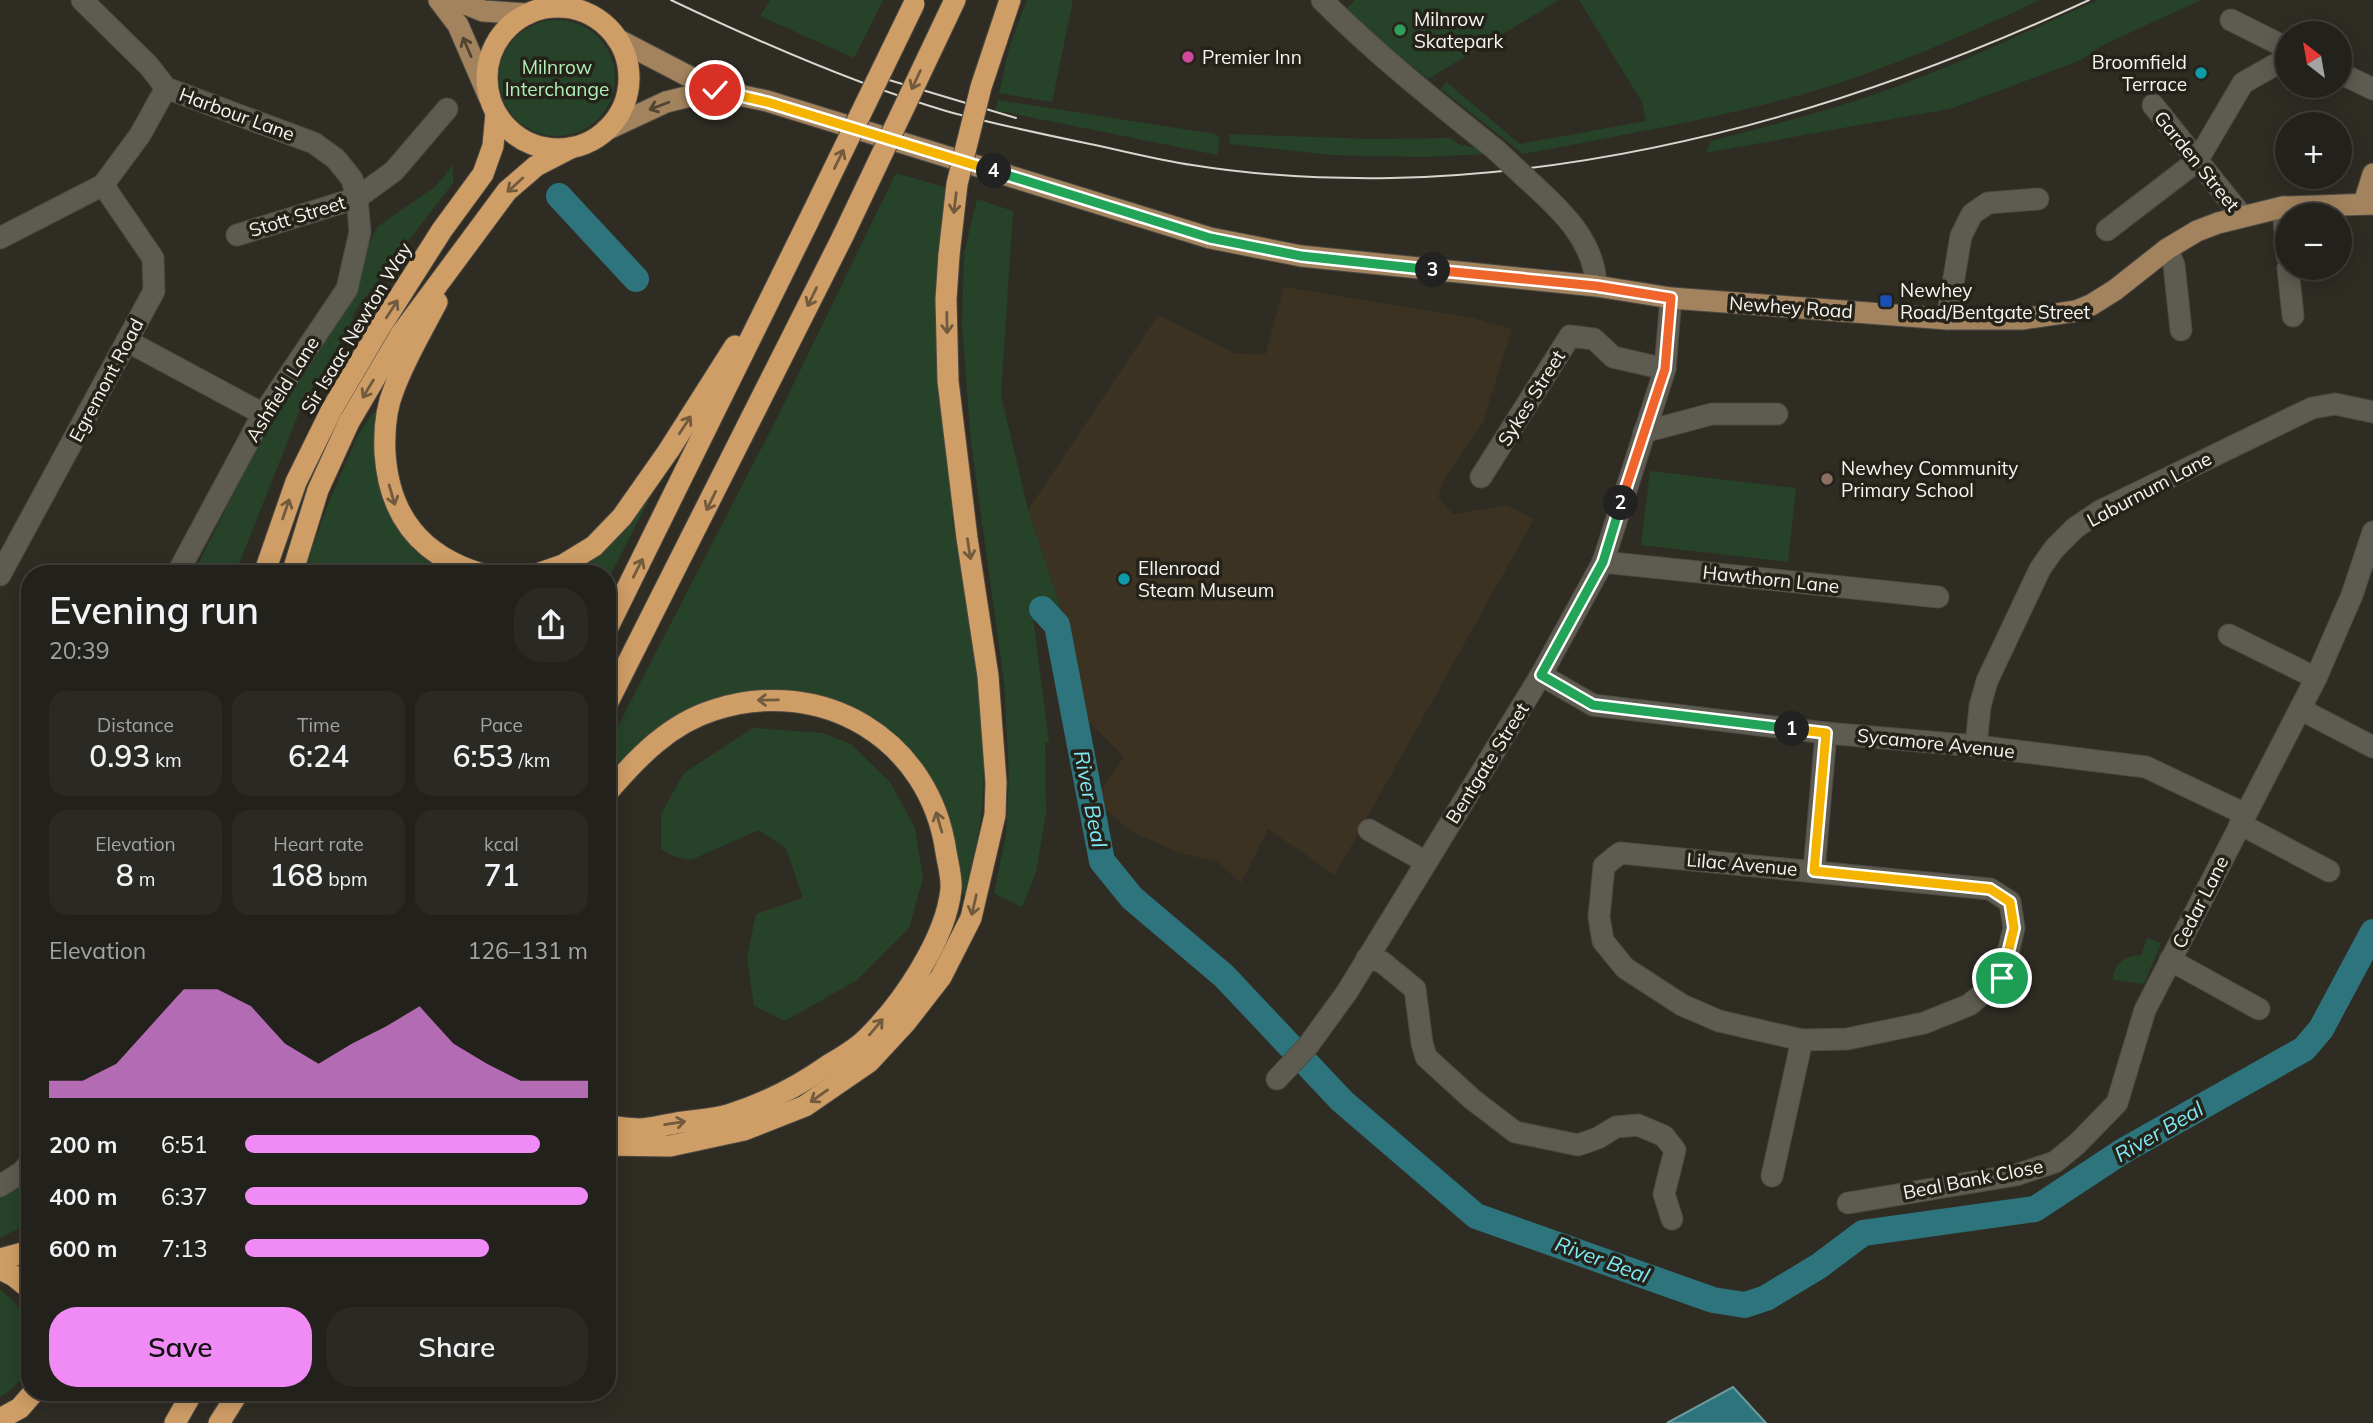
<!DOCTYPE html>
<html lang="en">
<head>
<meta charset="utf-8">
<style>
  body { margin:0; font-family:Mulish,sans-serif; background:#2b2924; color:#f1f3f6; height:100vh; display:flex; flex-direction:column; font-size:26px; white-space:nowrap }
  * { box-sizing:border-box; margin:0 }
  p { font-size:23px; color:#a3a3a3 }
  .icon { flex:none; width:38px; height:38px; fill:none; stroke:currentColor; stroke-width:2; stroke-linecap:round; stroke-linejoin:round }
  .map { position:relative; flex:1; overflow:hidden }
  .panel { position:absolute; left:21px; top:565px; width:595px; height:836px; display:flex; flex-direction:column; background:#23211b; border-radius:28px; box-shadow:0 4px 18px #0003,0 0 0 2px #403e3a }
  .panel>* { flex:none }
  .needle { width:46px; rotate:329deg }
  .fabs { position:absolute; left:2275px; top:21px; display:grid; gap:14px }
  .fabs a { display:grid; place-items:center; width:77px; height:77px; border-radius:50%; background:#23211b; box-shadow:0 4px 18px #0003,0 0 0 2px #403e3a; font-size:35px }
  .pin { position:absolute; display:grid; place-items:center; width:60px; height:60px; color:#fff; margin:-30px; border:4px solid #fff; border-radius:50%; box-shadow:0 2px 7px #0007 }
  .km { position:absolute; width:35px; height:35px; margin:-18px; border-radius:50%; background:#222; color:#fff; font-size:19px; line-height:35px; text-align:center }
  .round { display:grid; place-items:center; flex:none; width:74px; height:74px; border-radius:28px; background:#2b2924 }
  .headline { display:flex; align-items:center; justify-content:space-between; height:119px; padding:0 28px }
  h1 { font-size:38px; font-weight:600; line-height:52px }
  .stats { display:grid; grid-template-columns:repeat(3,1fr); gap:10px; height:119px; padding:7px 28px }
  .stats div { display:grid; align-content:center; border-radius:18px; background:#2b2924; text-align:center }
  .stats b { font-size:30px; font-weight:600 }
  .stats small { font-size:19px; font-weight:400 }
  .stats p { font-size:19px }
  .chart { height:196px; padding:14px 28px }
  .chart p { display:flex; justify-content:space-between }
  .chart svg { width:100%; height:126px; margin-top:7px; fill:#f08bf6; opacity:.7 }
  .button { display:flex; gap:14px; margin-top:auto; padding:14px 28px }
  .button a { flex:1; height:80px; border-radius:28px; background:#f08bf6; color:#111; font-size:28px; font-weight:600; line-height:80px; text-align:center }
  .button a+a { background:#2b2924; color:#f1f3f6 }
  ul { padding:0 28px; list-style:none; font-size:23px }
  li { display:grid; grid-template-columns:112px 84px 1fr; align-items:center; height:52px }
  li i { height:18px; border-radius:9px; background:#f08bf6 }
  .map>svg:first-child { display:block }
  .industrial { fill:#3c3222 }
  .green { fill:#264329 }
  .water { fill:#2d747d; stroke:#699b9f; stroke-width:2 }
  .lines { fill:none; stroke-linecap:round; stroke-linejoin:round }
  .river { stroke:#2d747d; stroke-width:26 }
  .minor-casing { stroke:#4d4a43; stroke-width:23 }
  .major-casing { stroke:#4d4a43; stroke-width:23 }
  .highway-casing { stroke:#4d4a43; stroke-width:23 }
  .minor { stroke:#5e5b51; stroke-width:21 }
  .major { stroke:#a2835e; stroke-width:21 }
  .highway { stroke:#cf9e67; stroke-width:21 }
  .tram { stroke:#d7d6cf; stroke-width:2 }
  .minor-bridge-casing { stroke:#4d4a43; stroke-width:23; stroke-linecap:butt }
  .highway-bridge-casing { stroke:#4d4a43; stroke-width:23; stroke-linecap:butt }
  .minor-bridge { stroke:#5e5b51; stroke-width:21 }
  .highway-bridge { stroke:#cf9e67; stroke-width:21 }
  .oneway { stroke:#514432 }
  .oneway2 { stroke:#715a3d }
  .split-1-casing { stroke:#fff; stroke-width:14 }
  .split-2-casing { stroke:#fff; stroke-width:14 }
  .split-3-casing { stroke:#fff; stroke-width:14 }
  .split-4-casing { stroke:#fff; stroke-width:14 }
  .split-5-casing { stroke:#fff; stroke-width:14 }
  .split-1 { stroke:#f5b400; stroke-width:9 }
  .split-2 { stroke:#22a559; stroke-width:9 }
  .split-3 { stroke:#f0652b; stroke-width:9 }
  .split-4 { stroke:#22a559; stroke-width:9 }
  .split-5 { stroke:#f5b400; stroke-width:9 }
  .leisure-dot { fill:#2e9e5b; stroke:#25221a; stroke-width:2.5 }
  .hotel-dot { fill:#d1479c; stroke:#25221a; stroke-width:2.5 }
  .culture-dot { fill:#0f9aa8; stroke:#25221a; stroke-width:2.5 }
  .transit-dot { fill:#1a4fb4; stroke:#25221a; stroke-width:2.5 }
  .education-dot { fill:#8d6e63; stroke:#25221a; stroke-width:2.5 }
  .labels { text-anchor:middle; stroke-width:7; stroke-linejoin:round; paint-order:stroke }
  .poi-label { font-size:19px; fill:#f6f5ef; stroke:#25221a; text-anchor:start }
  .park-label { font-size:19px; fill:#b0efb5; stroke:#25221a }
  .street-label { font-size:19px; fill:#f6f5ef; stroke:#25221a }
  .water-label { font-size:21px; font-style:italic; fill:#7eeaf8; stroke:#25221a }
</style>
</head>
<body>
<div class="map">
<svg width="2373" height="1423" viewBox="0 0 2373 1423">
  <rect width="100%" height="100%" fill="#2f2c24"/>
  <path class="industrial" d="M 1284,287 L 1472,318 L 1512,329 L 1483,422 L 1446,476 L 1438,497 L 1453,514 L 1507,505 L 1534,519 L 1335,875 L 1268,829 L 1241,883 L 1218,862 L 1177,852 L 1132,832 L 1094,800 L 1124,757 L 1082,715 L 1064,618 L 1028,510 L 1158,315 L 1234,353 L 1265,355 Z"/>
  <g class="green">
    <path d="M 770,0 L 883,0 L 854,58 L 760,16 Z"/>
    <path d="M 1027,0 L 1073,0 L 1052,102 L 999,93 L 1010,45 Z"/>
    <path d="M 1355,0 L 1559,0 L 1428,79 L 1371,33 L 1347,8 Z"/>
    <path d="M 1579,0 L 2040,0 C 1963,36 1886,70 1804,94 C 1712,120 1617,136 1523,154 L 1441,89 L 1446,82 L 1520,144 L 1646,121 L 1642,102 Z"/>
    <path d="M 2098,0 L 2201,0 L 2103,45 L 2081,60 L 1953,108 L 1705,153 L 1711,141 C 1768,126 1826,112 1881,92 C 1955,66 2026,32 2098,0 Z"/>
    <circle cx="557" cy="78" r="58"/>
    <path d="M 998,100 L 1215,134 L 1220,138 L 1217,155 L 995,110 Z"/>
    <path d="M 1229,134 L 1372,139 L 1451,138 C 1465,151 1471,142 1487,154 L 1423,157 L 1331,155 L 1230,144 Z"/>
    <path d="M 453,165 L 453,183 L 354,312 L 350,327 L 300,410 L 235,574 L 193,574 L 271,419 L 362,260 L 377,227 L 436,186 Z"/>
    <path d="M 896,173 L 951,189 L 955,516 L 952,516 C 967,614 992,717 981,817 C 978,843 970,870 965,895 L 956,893 L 955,866 L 880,728 L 727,699 L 607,784 L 607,747 L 778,416 Z"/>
    <path d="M 977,199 L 1013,211 L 1001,395 L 1028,510 L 1064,618 L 1047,603 L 1041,603 L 1032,610 L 1049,742 L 1045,743 L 1046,813 L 1036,872 L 1022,907 L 994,893 L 1006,835 L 1009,776 L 1004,682 L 971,442 L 962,325 L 964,253 Z"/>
    <path d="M 373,412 L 376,413 C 372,456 374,496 402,531 C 414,547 442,562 458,574 L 303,574 L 329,502 L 358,435 Z"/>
    <path d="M 671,457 L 607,582 L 607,574 L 561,574 Z"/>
    <path d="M 1650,471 L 1796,488 L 1788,562 L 1641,545 Z"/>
    <path d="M 753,728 L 823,733 L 851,744 L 890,782 L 915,828 L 923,878 L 909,928 L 857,980 L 785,1021 L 754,1006 L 747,958 L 756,914 L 803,898 L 786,848 L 759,830 L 691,860 L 673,856 L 661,849 L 661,814 L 684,773 Z"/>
    <path d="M 2147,938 L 2161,943 L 2144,984 L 2113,980 C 2114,963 2125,956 2141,955 Z"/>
    <path d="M 30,1172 L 30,1223 L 0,1238 L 0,1196 Z"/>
    <path d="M 0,1290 C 39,1316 44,1373 0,1397 Z"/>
  </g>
  <path class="water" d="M 1733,1387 L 1766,1423 L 1667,1423 Z"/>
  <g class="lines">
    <g class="river">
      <path d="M 559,196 L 636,279"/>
      <path d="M 1042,609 L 1057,625 L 1102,861 L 1132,898 L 1224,976 L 1342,1101 L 1476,1216 L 1713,1300 L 1745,1305 L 1766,1298 L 1819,1266 L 1863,1233 L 2035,1209 L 2123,1151 L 2304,1049 L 2321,1029 L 2373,932"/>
    </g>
    <g class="minor-casing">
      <g id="minor">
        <path d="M 82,0 L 149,66 L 166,88 L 314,143 L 336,159 L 352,179 L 357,198 L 360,232 L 347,289 L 263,414 L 177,574"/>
        <path d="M 1322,0 C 1376,54 1436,102 1496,150"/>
        <path d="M 2231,20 L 2287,48"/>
        <path d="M 2340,73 L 2373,89"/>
        <path d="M 2153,105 L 2242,216"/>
        <path d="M 1527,179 C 1559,208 1595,240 1596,286"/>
        <path d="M 2283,207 L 2287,256"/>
        <path d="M 2107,230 L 2197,161 L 2243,83 L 2287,58"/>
        <path d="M 237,235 L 357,198 L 394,171 L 447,109"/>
        <path d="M 0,238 L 103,185 L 140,135 L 166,88"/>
        <path d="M 2167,249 L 2174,265 L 2181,330"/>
        <path d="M 2288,268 L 2293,316"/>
        <path d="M 1947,319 L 1961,236 L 1972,214 L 1988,203 L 2038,199"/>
        <path d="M 127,341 L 263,414"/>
        <path d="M 1644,432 L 1712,414 L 1777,414"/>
        <path d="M 1481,477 L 1570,336 L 1594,339 L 1613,357 L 1665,369"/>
        <path d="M 1603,562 L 1938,597"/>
        <path d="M 0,575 L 154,291 L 153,258 L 103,185"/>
        <path d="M 2229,635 L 2316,678"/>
        <path d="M 1541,675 L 1593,705 L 1826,733 L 1976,746 L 2146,767 L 2245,814"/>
        <path d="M 2300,709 L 2373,747"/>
        <path d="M 1976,746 L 1980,706 L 1987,681 L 2040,569 L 2054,549 L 2075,528 L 2100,511 L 2312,408 L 2335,404 L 2373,412"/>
        <path d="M 2240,824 L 2329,871"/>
        <path d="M 1369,830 L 1426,862"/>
        <path d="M 1620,853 L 1990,889 L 2010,902 L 2014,928 L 2002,978 L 1969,1005 L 1924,1023 L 1847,1039 L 1802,1040 L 1719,1021 L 1682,1005 L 1625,968 L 1603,941 L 1599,917 L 1604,866 Z"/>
        <path d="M 1814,871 L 1826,733"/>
        <path d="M 1367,958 L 1382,962 L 1415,989 L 1422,1043 L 1426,1057 L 1472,1099 L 1515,1132 L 1578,1145 L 1598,1138 L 1616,1127 L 1638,1125 L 1664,1136 L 1675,1150 L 1664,1194 L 1672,1219"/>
        <path d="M 2170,960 L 2259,1009"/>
        <path d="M 1277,1079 L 1307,1047 L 1347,992 L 1541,675 L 1603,562 L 1665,369 L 1671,298"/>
        <path d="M 1772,1176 L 1802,1040"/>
        <path d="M 0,1186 L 22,1172 L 30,1163"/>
        <path d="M 1848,1203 L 2016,1175 L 2055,1162 L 2077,1144 L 2117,1103 L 2145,1010 L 2316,678 L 2352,595 L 2373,532"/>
      </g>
    </g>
    <g class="major-casing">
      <g id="major">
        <path d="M 439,0 L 458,25 L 489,97"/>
        <path d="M 456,0 L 483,11 L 528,14"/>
        <path d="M 617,39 L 715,90 L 767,101 L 1210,238 L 1301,256 L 1596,286 L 1671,298 L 1947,319 L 2022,319 L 2076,311 L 2091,305 L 2115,290 L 2167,249 L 2197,231 L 2218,223 L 2283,207 L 2373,204"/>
        <path d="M 606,130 L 666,102 L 715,90"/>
        <path d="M 2364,203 L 2373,174"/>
      </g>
    </g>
    <g class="highway-casing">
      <g id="highway">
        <circle cx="558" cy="78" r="71"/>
        <path d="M 946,19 L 955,0"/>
        <path d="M 996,42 L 1010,0"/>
        <path d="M 437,302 C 422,331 405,359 394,389 C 385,410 384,431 385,453 C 389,516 421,556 482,574"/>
        <path d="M 264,574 L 296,482 L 332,409 L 379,329 L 442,230 L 483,174 L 493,146 L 496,113"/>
        <path d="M 292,574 L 318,490 L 349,422 L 401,334 L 507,191 L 536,166 L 571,148"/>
        <path d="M 537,574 L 563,565 L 594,546 L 622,517 L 669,450 L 735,346"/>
        <path d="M 607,629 L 809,220"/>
        <path d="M 607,704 L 843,236"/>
        <path d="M 607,793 C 637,758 669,724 714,710 C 822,675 930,739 946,852 C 948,864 952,878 951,889 C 946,939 902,1004 866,1039 C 855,1050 840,1058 827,1066 C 797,1087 763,1104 728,1115 C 711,1120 692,1120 676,1123 C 664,1125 651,1129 639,1129 C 628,1129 618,1127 607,1126"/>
        <path d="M 607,1145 L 670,1146 L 744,1130 L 805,1106 L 869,1062 L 906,1022 L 941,977 L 971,918 L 995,815 L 996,782 L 988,676 L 967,538 L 948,381 L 946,299 L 949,255"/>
        <path d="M 0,1259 L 30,1251"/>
        <path d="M 0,1269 L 14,1276 L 30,1289"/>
        <path d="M 0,1419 L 20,1408 L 33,1393"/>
        <path d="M 175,1423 L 192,1393"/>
        <path d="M 219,1423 L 238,1393"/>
      </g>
    </g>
    <use href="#minor" class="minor"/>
    <use href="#major" class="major"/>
    <use href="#highway" class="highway"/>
    <g class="tram">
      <path d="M 671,0 C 757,41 855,84 946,111 C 993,124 1042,134 1090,144 C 1124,151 1158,160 1192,165 C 1254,175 1328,179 1391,178 C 1634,173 1871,101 2089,0"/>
      <path d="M 889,80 L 1016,118"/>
    </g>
    <g class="minor-bridge-casing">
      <path id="minor-bridge" d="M 1496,150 L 1527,179"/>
    </g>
    <g class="highway-bridge-casing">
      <g id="highway-bridge">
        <path d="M 809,220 L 914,4"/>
        <path d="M 843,236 L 946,19"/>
        <path d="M 949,255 L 957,184 L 981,87 L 996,42"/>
      </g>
    </g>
    <use href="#minor-bridge" class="minor-bridge"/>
    <use href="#highway-bridge" class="highway-bridge"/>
  </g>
  <defs><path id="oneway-shaft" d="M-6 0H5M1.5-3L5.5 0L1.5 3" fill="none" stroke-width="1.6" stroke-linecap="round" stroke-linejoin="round" transform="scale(1.75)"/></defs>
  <g class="oneway">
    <use href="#oneway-shaft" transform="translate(467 47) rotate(-113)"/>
    <use href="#oneway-shaft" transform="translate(659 106) rotate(159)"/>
  </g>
  <g class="oneway2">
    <use href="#oneway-shaft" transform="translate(916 80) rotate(115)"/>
    <use href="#oneway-shaft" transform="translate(839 159) rotate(-64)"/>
    <use href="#oneway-shaft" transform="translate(515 185) rotate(138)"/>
    <use href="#oneway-shaft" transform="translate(955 203) rotate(97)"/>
    <use href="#oneway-shaft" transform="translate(812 297) rotate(116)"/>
    <use href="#oneway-shaft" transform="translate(392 309) rotate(-57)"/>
    <use href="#oneway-shaft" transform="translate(947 323) rotate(89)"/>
    <use href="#oneway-shaft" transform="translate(368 389) rotate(121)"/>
    <use href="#oneway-shaft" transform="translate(685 425) rotate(-57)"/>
    <use href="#oneway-shaft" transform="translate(392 495) rotate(74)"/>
    <use href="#oneway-shaft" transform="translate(711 501) rotate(116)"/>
    <use href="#oneway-shaft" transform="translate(286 509) rotate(-71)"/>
    <use href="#oneway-shaft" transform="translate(969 549) rotate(81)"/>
    <use href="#oneway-shaft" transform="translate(638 568) rotate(-63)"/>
    <use href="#oneway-shaft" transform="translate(768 700) rotate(179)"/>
    <use href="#oneway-shaft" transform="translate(939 822) rotate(-106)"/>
    <use href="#oneway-shaft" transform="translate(974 905) rotate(103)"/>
    <use href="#oneway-shaft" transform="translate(876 1027) rotate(-50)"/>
    <use href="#oneway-shaft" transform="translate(819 1096) rotate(145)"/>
    <use href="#oneway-shaft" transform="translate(675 1123) rotate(-9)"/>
  </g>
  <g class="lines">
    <g class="split-1-casing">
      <path id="split-1" d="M 1792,729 L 1826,733 L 1814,871 L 1990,889 L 2010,902 L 2014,928 L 2002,978"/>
    </g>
    <g class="split-2-casing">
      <path id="split-2" d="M 1621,503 L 1603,562 L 1541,675 L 1593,705 L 1792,729"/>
    </g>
    <g class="split-3-casing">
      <path id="split-3" d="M 1433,270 L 1596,286 L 1671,298 L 1665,369 L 1621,503"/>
    </g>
    <g class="split-4-casing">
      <path id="split-4" d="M 994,171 L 1210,238 L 1301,256 L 1433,270"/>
    </g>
    <g class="split-5-casing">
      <path id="split-5" d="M 715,90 L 767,102 L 994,171"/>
    </g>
    <use href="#split-1" class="split-1"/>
    <use href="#split-2" class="split-2"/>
    <use href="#split-3" class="split-3"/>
    <use href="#split-4" class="split-4"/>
    <use href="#split-5" class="split-5"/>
  </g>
  <circle class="leisure-dot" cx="1400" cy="30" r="7"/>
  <circle class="hotel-dot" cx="1188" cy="57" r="7"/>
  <g class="culture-dot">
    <circle cx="2201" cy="73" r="7"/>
    <circle cx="1124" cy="579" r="7"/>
  </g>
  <rect class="transit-dot" x="1879" y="294" width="14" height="14" rx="3.5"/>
  <circle class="education-dot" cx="1827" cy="479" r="7"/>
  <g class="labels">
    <g class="poi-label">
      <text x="1414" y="26">Milnrow<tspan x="1414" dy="22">Skatepark</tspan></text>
      <text x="1202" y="64">Premier Inn</text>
      <text x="2187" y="69" text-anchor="end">Broomfield<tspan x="2187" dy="22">Terrace</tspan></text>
      <text x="1900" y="297">Newhey<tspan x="1900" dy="22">Road/Bentgate Street</tspan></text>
      <text x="1841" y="475">Newhey Community<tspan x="1841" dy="22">Primary School</tspan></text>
      <text x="1138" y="575">Ellenroad<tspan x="1138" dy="22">Steam Museum</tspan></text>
    </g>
    <g class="park-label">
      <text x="557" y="74">Milnrow<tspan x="557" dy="22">Interchange</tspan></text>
    </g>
    <g class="street-label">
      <text transform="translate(237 114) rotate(20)" y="7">Harbour Lane</text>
      <text transform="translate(2197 161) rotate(51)" y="7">Garden Street</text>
      <text transform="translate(297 216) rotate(-17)" y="7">Stott Street</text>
      <text transform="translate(1791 307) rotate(4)" y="7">Newhey Road</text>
      <text transform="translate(356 328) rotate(-59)" y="7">Sir Isaac Newton Way</text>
      <text transform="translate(106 380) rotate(-62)" y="7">Egremont Road</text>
      <text transform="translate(282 389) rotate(-58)" y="7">Ashfield Lane</text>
      <text transform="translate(1531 398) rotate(-58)" y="7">Sykes Street</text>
      <text transform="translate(2149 489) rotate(-28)" y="7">Laburnum Lane</text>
      <text transform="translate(1771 579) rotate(6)" y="7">Hawthorn Lane</text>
      <text transform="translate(1936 743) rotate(6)" y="7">Sycamore Avenue</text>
      <text transform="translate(1487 763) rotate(-58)" y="7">Bentgate Street</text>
      <text transform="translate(1742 864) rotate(5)" y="7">Lilac Avenue</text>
      <text transform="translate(2200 902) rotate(-63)" y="7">Cedar Lane</text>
      <text transform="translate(1973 1179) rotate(-11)" y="7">Beal Bank Close</text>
    </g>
    <g class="water-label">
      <text transform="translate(1090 799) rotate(79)" y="7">River Beal</text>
      <text transform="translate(2159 1132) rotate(-30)" y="7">River Beal</text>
      <text transform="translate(1602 1260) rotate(20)" y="7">River Beal</text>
    </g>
  </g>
</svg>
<div class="fabs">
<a><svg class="needle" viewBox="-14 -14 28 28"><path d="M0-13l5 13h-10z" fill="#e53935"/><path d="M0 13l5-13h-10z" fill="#a3a3a3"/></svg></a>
<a>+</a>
<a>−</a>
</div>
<div class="pin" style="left:2002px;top:978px;background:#1e9e55"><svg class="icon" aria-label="arrive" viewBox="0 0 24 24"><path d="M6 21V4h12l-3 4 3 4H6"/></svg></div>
<div class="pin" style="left:715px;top:90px;background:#d93025"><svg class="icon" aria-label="check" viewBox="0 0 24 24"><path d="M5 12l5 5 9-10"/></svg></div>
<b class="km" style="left:1792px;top:729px">1</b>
<b class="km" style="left:1621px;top:503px">2</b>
<b class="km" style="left:1433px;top:270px">3</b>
<b class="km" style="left:994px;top:171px">4</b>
<section class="panel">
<div class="headline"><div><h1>Evening run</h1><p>20:39</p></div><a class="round"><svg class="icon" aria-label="share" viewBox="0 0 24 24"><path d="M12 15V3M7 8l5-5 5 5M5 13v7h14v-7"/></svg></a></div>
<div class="stats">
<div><p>Distance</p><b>0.93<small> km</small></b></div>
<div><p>Time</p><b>6:24</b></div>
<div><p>Pace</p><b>6:53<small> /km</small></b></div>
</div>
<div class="stats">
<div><p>Elevation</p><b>8<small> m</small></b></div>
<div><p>Heart rate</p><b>168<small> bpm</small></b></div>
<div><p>kcal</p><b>71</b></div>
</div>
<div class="chart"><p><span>Elevation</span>126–131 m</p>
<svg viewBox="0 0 160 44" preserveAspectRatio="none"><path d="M0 44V38L10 38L20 32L30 19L40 6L50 6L60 12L70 25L80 32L90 25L100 19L110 12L120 25L130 32L140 38L150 38L160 38V44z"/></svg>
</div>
<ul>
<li><b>200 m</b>6:51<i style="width:86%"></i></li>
<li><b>400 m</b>6:37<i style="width:100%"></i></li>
<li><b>600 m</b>7:13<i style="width:71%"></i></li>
</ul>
<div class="button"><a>Save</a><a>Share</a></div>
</section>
</div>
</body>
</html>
